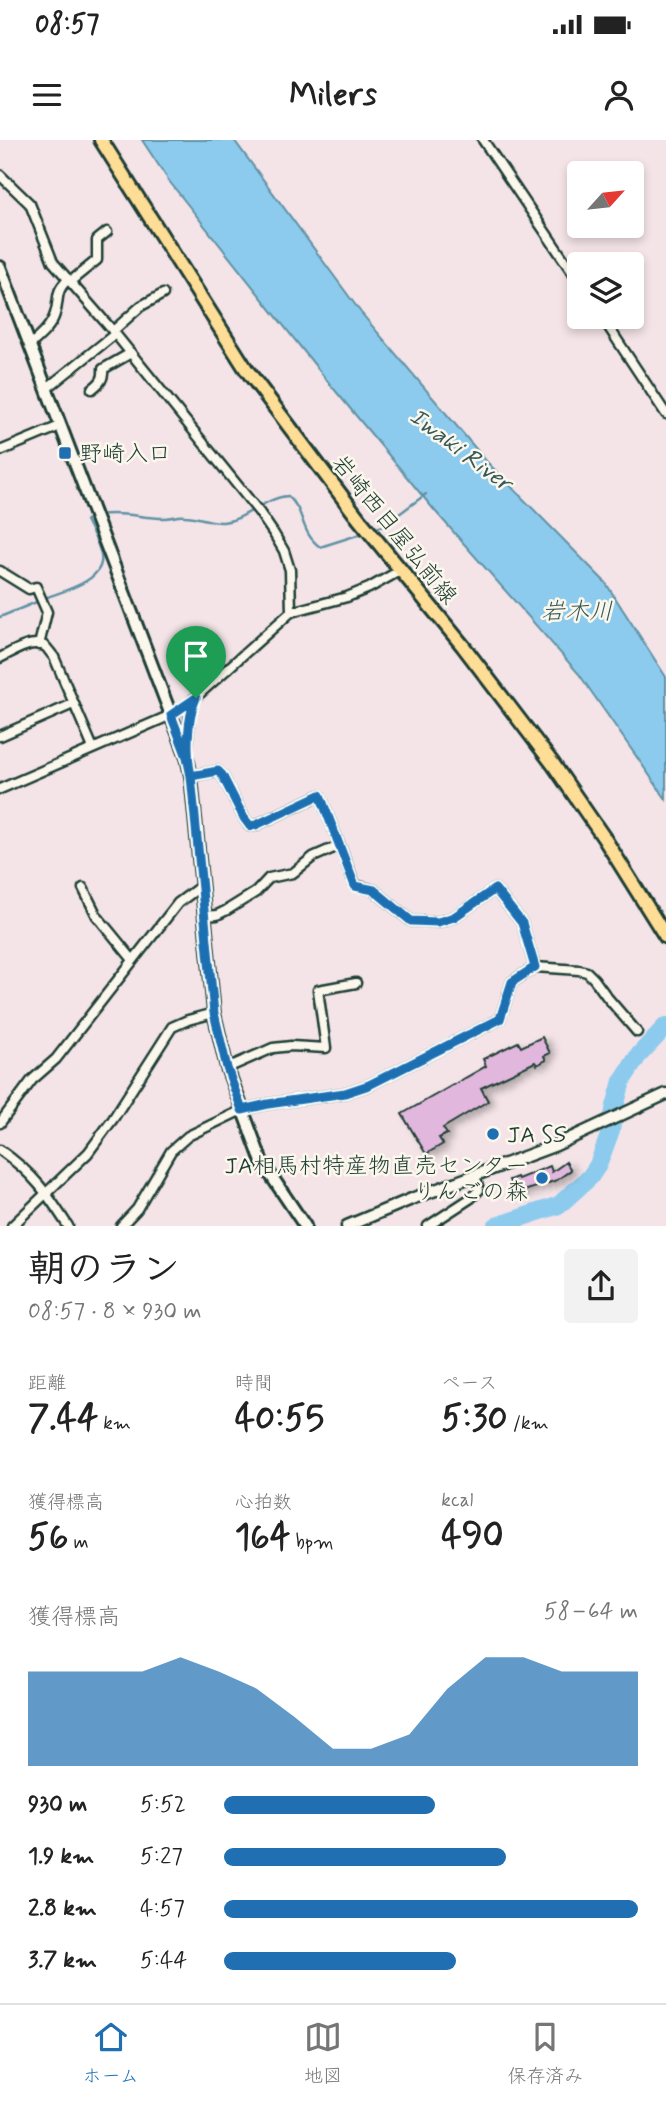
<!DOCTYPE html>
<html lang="ja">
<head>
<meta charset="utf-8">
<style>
  body { margin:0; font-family:Mynerve,"Klee One",sans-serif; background:#f2f2f2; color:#222; height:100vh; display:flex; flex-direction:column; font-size:26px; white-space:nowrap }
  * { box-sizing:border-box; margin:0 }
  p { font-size:23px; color:#767676 }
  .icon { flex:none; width:38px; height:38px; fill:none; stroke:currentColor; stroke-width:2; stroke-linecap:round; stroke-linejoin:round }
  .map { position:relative; height:1086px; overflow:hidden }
  .panel { display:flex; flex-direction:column; background:#fff; flex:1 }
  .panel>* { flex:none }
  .needle { width:46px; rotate:63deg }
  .buttons { position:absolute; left:567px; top:21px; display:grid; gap:14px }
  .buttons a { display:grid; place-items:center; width:77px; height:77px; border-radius:7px; background:#fff; box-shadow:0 4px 10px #0003; font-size:35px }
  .pin { position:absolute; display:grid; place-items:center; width:60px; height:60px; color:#fff; margin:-72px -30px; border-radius:50% 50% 50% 0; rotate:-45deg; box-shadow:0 0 7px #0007 }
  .pin .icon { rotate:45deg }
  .round { display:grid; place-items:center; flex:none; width:74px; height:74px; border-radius:7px; background:#f2f2f2 }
  .head { display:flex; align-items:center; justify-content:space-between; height:119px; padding:0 28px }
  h1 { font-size:38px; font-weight:700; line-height:52px }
  .figures { display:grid; grid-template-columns:repeat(3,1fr); gap:10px; height:119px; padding:7px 28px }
  .figures div { display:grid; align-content:center }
  .figures b { font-size:35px; font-weight:700 }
  .figures small { font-size:19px; font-weight:400 }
  .figures p { font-size:19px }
  .chart { height:196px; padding:14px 28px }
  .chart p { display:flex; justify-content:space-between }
  .chart svg { width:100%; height:126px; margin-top:7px; fill:#1f6fb2; opacity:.7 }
  ul { padding:0 28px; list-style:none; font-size:23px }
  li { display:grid; grid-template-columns:112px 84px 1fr; align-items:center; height:52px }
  li i { height:18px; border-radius:9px; background:#1f6fb2 }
  .status { display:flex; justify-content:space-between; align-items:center; height:49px; padding:0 35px; background:#fff; direction:ltr }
  .status svg { height:19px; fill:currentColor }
  header { display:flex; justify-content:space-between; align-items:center; height:91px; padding:0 28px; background:#fff; font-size:32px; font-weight:700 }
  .menu { display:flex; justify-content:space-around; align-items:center; height:98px; border-top:2px solid #e0e0e0; background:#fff; font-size:19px; color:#767676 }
  .menu a { display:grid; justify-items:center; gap:4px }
  .menu .selected { color:#1f6fb2 }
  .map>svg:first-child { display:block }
  .water { fill:#8dcbee; stroke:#6192a4; stroke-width:2 }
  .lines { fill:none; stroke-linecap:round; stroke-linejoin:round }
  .stream { stroke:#6192a4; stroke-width:2.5 }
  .river { stroke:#8dcbee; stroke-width:18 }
  .building { fill:#e2b7dd; stroke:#1f3d34; stroke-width:2; filter:url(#shadow) }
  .minor-casing { stroke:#1f3d34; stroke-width:13 }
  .tertiary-casing { stroke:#1f3d34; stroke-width:15 }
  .secondary-casing { stroke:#1f3d34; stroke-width:16 }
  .primary-casing { stroke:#1f3d34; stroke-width:18 }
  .minor { stroke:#fbf7ec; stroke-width:8 }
  .tertiary { stroke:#fbf7ec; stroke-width:10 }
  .secondary { stroke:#fbf7ec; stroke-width:10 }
  .primary { stroke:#fedd96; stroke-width:12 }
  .route-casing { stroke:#fff; stroke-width:14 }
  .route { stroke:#1f6fb2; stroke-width:9 }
  .poi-dot { fill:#1f6fb2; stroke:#fbf7ec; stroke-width:2.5 }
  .labels { text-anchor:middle; stroke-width:5; stroke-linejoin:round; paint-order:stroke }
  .poi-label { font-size:23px; fill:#1f3d34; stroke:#fbf7ec; text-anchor:start }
  .street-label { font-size:23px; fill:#1f3d34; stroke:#fbf7ec }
  .water-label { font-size:24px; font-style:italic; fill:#355959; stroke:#fbf7ec }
</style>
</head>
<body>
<div class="status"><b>08:57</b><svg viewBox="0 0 49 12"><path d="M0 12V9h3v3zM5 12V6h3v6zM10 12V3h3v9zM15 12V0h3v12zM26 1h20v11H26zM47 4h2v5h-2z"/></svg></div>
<header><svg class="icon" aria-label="menu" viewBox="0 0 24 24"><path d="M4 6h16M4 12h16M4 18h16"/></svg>Milers<svg class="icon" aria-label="person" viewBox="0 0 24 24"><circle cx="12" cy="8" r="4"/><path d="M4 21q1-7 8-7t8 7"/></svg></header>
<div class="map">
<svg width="666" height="1086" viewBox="0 0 666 1086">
  <defs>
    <filter id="shadow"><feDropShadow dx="6" dy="3.5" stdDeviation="3.5" flood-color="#0004"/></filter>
  </defs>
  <rect width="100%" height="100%" fill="#f4e4e8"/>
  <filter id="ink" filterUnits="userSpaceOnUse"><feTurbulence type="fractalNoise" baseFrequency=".0143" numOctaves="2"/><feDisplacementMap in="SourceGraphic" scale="14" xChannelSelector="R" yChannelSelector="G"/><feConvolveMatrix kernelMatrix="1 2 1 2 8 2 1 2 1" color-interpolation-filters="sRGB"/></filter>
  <g filter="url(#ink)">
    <path class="water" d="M 142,0 L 234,0 L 362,174 L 487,322 L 605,442 L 666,537 L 666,659 L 579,534 L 435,371 L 329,243 L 169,41 Z"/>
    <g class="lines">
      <g class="stream">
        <path d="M 99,375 C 120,371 143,378 164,378 C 171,378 178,375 185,376 C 198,376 210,383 223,382 C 246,380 263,358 288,356 C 306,372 299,391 320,407 L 364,393"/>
        <path d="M 373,389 L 383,386 L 426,354"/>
        <path d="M 45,458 C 63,451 106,441 101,415 C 99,403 91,391 86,380 L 93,377"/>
        <path d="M 0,477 L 39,461"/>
      </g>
      <path class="river" d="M 496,1086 L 559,1065 L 590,1037 L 598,1025 L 611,990 L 614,970 L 622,941 L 638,916 L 666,886"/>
    </g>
    <g class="building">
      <path d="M 542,897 L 550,913 L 544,916 L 546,920 L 537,925 L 535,922 L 481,948 L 488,961 L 443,988 L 447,994 L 439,998 L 443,1004 L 426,1014 L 402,974 L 486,926 L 483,919 L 518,902 L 521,907 Z"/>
      <path d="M 566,1022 L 571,1030 L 557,1040 L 515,1054 L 509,1040 L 517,1037 L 518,1039 L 550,1026 L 552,1032 Z"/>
    </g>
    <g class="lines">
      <g class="minor-casing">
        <g id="minor">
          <path d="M 483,0 L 579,142"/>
          <path d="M 0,35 L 30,64 L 53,122 L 113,191 L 259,372 L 274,394 L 284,411 L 290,430 L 291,472 L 187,565 L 171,575 L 0,649"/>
          <path d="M 71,141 L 97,120 L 97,100 L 107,92"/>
          <path d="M 602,177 L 666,274"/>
          <path d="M 113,191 L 141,166 L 163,154"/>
          <path d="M 30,205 C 40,196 51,187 55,174 C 60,159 54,151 69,139"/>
          <path d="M 46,249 L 115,194"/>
          <path d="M 92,249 C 100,243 104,239 103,229 L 131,213"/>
          <path d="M 0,311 L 60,286"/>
          <path d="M 0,431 L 29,449 L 36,447 L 47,472 L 39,505"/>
          <path d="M 291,472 L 347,457 L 369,448 L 401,430"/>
          <path d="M 0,518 C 12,512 33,498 46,507 C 47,508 53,516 54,517 L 93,608"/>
          <path d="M 0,596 L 73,564"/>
          <path d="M 187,616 L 190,570 L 195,560"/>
          <path d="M 191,636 L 218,631 L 222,635 L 244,678 L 250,686 L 256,685 L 320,655 L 355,745 L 374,750 L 411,781 L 438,782 L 454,777 L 495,749 L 522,783 L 535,827"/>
          <path d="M 83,748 L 97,776 L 133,820"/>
          <path d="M 204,776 L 217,775 L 227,770 L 256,752 L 269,738 L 293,733 L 313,717 L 338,706"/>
          <path d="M 227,928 L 273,908 L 291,906 L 326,908 L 318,850 L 356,843"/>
          <path d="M 0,983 L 32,940 L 56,919 L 178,763 L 201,746"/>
          <path d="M 0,1010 C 34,1034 46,1052 68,1086"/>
          <path d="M 12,1086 L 88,1013 L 113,979 L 172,887 L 188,880 L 214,873"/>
          <path d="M 121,1086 L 137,1069 L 171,1011 L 188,996 L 242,970 L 268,964 L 345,953 L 369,945 L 500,879 L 512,842 L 535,827 L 579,830 L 587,832 L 594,839 L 607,857 L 637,892"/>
          <path d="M 428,1086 L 471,1058 L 479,1050 L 475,1035"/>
        </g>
      </g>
      <g class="tertiary-casing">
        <path id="tertiary" d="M 347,1086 L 414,1058 L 556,1005 L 666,954"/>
      </g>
      <g class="secondary-casing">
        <path id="secondary" d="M 0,127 L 187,617 L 191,636 L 214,873 L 227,928 L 262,1022 L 305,1086"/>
      </g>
      <g class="primary-casing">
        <path id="primary" d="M 101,0 L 246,229 L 359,379 L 463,506 L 553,624 L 604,698 L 666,797"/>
      </g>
      <use href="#minor" class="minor"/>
      <use href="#tertiary" class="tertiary"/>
      <use href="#secondary" class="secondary"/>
      <use href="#primary" class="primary"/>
    </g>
  </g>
  <g class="lines" filter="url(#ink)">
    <g class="route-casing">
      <path id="route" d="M 196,558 C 187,578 186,614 191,636 L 214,873 L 227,928 L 242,970 L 268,964 L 345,953 L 369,945 L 500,879 L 512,842 L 535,827 L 522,783 L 495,749 L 454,777 L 438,782 L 411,781 L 374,750 L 355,746 L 320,655 L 256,685 L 250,686 L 244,678 L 222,635 L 218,631 L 191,636 L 187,617 L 171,575 L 196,558"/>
    </g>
    <use href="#route" class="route"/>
  </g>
  <g class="poi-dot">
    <rect x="58" y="306" width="14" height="14" rx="3.5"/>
    <circle cx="493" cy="994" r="7"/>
    <circle cx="542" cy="1038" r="7"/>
  </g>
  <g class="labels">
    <g class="poi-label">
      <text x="79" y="321">野崎入口</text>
      <text x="507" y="1002">JA SS</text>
      <text x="528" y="1033" text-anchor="end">JA相馬村特産物直売センター<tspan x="528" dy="26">りんごの森</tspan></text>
    </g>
    <g class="street-label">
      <text transform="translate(395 389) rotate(51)" y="8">岩崎西目屋弘前線</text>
    </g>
    <g class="water-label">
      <text transform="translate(461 309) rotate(37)" y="8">Iwaki River</text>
      <text x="577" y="479">岩木川</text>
    </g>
  </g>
</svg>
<div class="buttons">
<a><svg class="needle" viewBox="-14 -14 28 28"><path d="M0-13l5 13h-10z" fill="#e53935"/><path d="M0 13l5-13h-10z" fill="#767676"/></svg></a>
<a><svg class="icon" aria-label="layers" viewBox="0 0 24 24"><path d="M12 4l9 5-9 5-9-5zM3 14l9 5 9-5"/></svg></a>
</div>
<div class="pin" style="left:196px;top:558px;background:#1e9e55"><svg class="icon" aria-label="arrive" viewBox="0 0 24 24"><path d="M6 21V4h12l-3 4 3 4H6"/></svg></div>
</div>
<section class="panel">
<div class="head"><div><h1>朝のラン</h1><p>08:57 · 8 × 930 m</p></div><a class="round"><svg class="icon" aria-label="share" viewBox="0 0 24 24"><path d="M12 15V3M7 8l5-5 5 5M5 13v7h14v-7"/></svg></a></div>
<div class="figures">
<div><p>距離</p><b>7.44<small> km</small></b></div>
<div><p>時間</p><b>40:55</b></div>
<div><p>ペース</p><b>5:30<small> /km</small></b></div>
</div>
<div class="figures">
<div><p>獲得標高</p><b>56<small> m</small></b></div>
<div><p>心拍数</p><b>164<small> bpm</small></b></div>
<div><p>kcal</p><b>490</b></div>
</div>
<div class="chart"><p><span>獲得標高</span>58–64 m</p>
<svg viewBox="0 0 160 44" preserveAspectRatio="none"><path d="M0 44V11L10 11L20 11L30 11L40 6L50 11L60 17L70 27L80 38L90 38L100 33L110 17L120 6L130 6L140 11L150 11L160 11V44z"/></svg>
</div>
<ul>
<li><b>930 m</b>5:52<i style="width:51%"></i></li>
<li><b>1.9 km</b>5:27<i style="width:68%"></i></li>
<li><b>2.8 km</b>4:57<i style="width:100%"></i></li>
<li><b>3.7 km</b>5:44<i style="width:56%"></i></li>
</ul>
</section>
<nav class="menu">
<a class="selected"><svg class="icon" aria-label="home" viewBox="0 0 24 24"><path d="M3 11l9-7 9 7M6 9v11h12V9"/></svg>ホーム</a>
<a><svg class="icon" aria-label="map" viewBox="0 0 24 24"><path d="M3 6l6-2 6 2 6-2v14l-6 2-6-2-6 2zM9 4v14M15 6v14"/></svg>地図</a>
<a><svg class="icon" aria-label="saved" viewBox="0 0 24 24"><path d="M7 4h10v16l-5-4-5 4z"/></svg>保存済み</a>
</nav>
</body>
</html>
